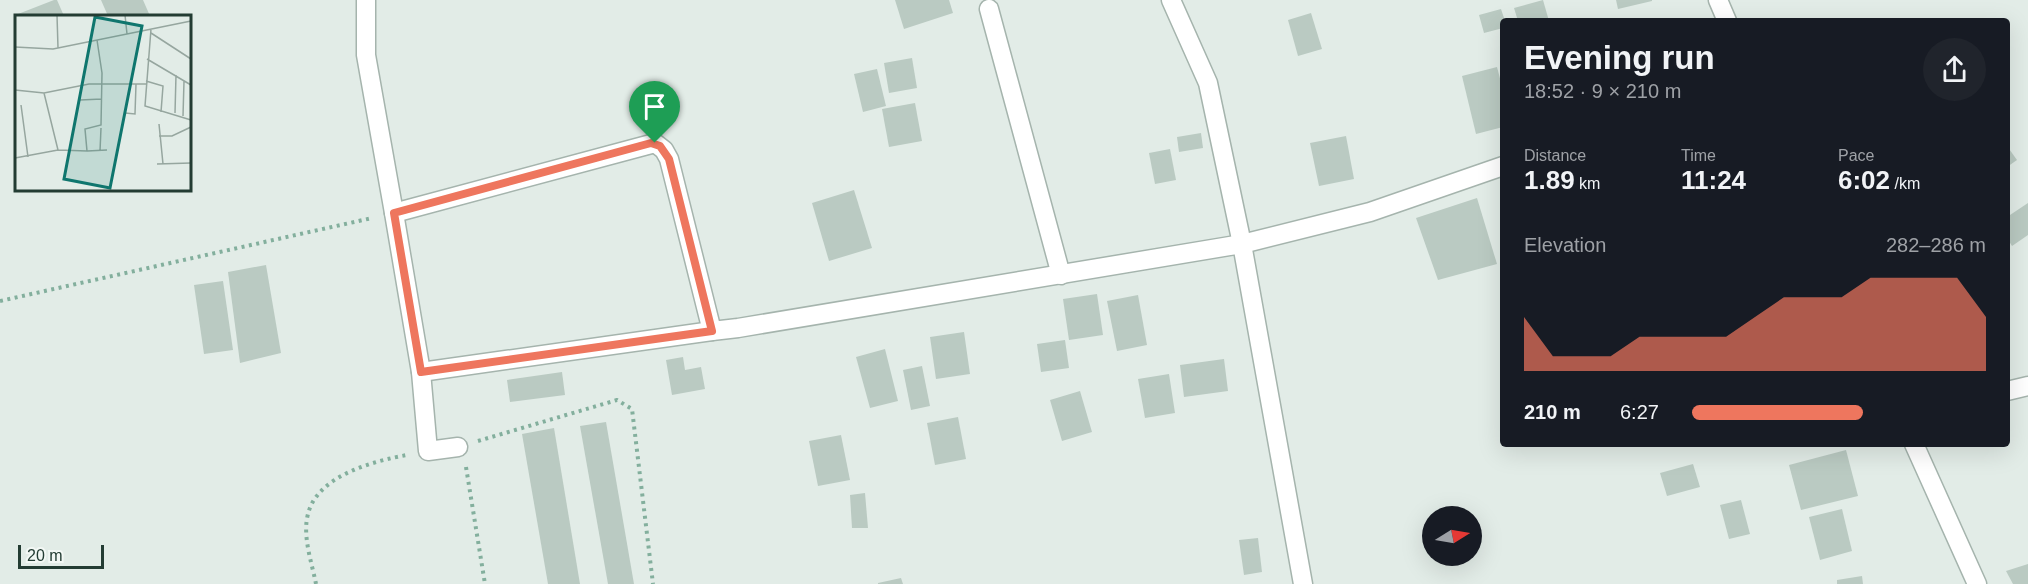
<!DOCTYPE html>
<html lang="en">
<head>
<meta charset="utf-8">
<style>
  body { margin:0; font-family:Helvetica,sans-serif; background:#20242c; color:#f1f3f6; height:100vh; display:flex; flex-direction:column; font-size:22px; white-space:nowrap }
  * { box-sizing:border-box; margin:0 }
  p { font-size:20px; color:#9ea1a6 }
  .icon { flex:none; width:33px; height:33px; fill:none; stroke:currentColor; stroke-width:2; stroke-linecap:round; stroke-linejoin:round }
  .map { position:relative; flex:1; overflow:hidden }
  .sheet { position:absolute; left:1500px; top:18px; width:510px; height:429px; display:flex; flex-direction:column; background:#171b24; border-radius:6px; box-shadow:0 6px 24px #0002 }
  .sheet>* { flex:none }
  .needle { width:39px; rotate:79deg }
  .tools { position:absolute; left:1422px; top:506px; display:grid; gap:12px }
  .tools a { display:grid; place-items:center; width:60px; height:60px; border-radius:50%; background:#171b24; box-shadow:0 6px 24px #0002; font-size:30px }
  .scale { position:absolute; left:18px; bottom:15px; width:86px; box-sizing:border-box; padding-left:6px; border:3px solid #233c33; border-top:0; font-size:16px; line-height:21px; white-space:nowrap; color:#233c33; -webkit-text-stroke:4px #f3f8f5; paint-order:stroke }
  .pin { position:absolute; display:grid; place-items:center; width:51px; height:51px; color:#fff; margin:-62px -26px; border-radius:50% 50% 50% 0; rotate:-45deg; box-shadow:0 0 6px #0007 }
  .pin .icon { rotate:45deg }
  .round { display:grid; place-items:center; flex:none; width:63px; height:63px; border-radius:32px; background:#20242c }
  .summary { display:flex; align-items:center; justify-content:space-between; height:102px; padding:0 24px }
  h1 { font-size:33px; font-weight:700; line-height:45px }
  .figures { display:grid; grid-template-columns:repeat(3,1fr); gap:9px; height:102px; padding:6px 24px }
  .figures div { display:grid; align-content:center }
  .figures b { font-size:26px; font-weight:700 }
  .figures small { font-size:16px; font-weight:400 }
  .figures p { font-size:16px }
  .chart { height:168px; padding:12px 24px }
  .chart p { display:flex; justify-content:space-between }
  .chart svg { width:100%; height:108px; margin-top:6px; fill:#ee765e; opacity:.7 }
  ul { padding:0 24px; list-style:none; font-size:20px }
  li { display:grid; grid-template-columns:96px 72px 1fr; align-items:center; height:45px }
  li i { height:15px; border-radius:8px; background:#ee765e }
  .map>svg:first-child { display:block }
  .building { fill:#bacac2 }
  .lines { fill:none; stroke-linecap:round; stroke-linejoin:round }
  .minor-casing { stroke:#a5b4ad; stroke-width:21 }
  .path { stroke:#83af9d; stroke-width:4; stroke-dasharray:3 4.5; stroke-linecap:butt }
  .minor { stroke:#fff; stroke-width:18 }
  .route-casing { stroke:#fff; stroke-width:12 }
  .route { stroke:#ee765e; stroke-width:8 }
  .inset-road { fill:none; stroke:#96a69f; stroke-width:1.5 }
  .view { fill:#0f766e; fill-opacity:0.15; stroke:#0f766e; stroke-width:3 }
  .inset-edge { fill:none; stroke:#233c33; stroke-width:3 }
</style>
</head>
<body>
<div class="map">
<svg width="2028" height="584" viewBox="0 0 2028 584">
  <rect width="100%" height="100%" fill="#e2ece7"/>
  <g class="building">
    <path d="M 54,0 L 57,0 L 64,16 L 19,16 L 18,14 Z"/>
    <path d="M 101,0 L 143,0 L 150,16 L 108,16 Z"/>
    <path d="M 895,0 L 949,0 L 953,13 L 904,29 Z"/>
    <path d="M 1543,0 L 1549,21 L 1518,21 L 1514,8 Z"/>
    <path d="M 1616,0 L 1652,0 L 1652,1 L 1618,9 Z"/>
    <path d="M 1501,9 L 1505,21 L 1503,21 L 1503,28 L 1484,33 L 1479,15 Z"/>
    <path d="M 1311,13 L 1322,49 L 1298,56 L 1288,20 Z"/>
    <path d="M 912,58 L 917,88 L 889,93 L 884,63 Z"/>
    <path d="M 1497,67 L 1503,90 L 1503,127 L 1476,134 L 1462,76 Z"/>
    <path d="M 877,69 L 886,106 L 863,112 L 854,74 Z"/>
    <path d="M 915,103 L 922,141 L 889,147 L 882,109 Z"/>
    <path d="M 1201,133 L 1203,148 L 1179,152 L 1177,137 Z"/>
    <path d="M 1346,136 L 1354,179 L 1319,186 L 1310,143 Z"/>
    <path d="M 2007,146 L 2017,160 L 2007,167 Z"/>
    <path d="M 1170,149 L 1176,180 L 1155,184 L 1149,153 Z"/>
    <path d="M 854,190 L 872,248 L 829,261 L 812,203 Z"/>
    <path d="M 1477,198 L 1497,264 L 1438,280 L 1416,218 Z"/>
    <path d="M 2028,203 L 2028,235 L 2012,246 L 2007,238 L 2007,217 Z"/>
    <path d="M 266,265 L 281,353 L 240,363 L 228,272 Z"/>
    <path d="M 223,281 L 233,350 L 204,354 L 194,285 Z"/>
    <path d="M 1097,294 L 1103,335 L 1069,340 L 1063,299 Z"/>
    <path d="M 1138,295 L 1147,345 L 1117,351 L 1107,301 Z"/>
    <path d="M 964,332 L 970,374 L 936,379 L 930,337 Z"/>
    <path d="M 1065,340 L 1069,368 L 1041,372 L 1037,344 Z"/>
    <path d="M 885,349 L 898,401 L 870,408 L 856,357 Z"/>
    <path d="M 683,357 L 685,370 L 701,367 L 705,389 L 672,395 L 666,360 Z"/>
    <path d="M 1224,359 L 1228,391 L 1184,397 L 1180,365 Z"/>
    <path d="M 922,366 L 930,406 L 911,410 L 903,370 Z"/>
    <path d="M 562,372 L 565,395 L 510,402 L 507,380 Z"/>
    <path d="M 1169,374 L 1175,413 L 1145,418 L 1138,379 Z"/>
    <path d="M 1080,391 L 1092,432 L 1062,441 L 1050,400 Z"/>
    <path d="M 958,417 L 966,459 L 935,465 L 927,423 Z"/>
    <path d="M 606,422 L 634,584 L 608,584 L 580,426 Z"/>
    <path d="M 554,428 L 580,584 L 548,584 L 522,434 Z"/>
    <path d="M 841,435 L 850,480 L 818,486 L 809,441 Z"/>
    <path d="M 1846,450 L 1858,496 L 1801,510 L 1789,465 Z"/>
    <path d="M 1693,464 L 1700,487 L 1667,496 L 1660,473 Z"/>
    <path d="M 865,493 L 868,528 L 852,528 L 850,495 Z"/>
    <path d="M 1741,500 L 1750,534 L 1729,539 L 1720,505 Z"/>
    <path d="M 1842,509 L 1852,551 L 1820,560 L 1809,517 Z"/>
    <path d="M 1258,538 L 1262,572 L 1244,575 L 1239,540 Z"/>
    <path d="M 2028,564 L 2028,584 L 2013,584 L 2006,571 Z"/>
    <path d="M 1862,576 L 1863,584 L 1837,584 L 1837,580 Z"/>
    <path d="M 901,578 L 903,584 L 878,584 L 878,583 Z"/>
  </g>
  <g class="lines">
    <g class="minor-casing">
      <g id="minor">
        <path d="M 366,0 L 366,55 L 394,213 L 655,143 L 664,150 L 669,159 L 712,331 L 738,328 L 1242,244 L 1370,212 L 1503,166"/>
        <path d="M 1171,0 L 1208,83 L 1242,244 L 1303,584"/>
        <path d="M 1718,0 L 1727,21"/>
        <path d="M 989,9 L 1061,275"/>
        <path d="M 394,213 L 421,372 L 428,451 L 458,447"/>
        <path d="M 421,372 L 712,331"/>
        <path d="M 2007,391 L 2028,386"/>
        <path d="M 1914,444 L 1977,584"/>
      </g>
    </g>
    <g class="path">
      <path d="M 0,301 L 372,218"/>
      <path d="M 478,441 L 617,400 L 632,409 L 653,584"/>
      <path d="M 466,467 L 485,584"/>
      <path d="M 316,584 C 312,563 302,536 308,514 C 317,476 373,461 407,455"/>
    </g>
    <use href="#minor" class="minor"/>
  </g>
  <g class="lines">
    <g class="route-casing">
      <path id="route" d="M 651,143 L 660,146 L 669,159 L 712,331 L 421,372 L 394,213 Z"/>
    </g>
    <use href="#route" class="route"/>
  </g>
  <g transform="translate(15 15)">
    <rect width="176" height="176" fill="#e2ece7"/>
    <path class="inset-road" d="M 42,0 L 43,33M 110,0 L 112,19M 136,14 L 130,91 L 176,105M 136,18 L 176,44M 0,32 L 38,34 L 176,6M 132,44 L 176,70M 131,66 L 148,71 L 146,97M 0,75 L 29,78 L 74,69 L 131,69M 29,78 L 43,135M 65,85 L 87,84M 6,90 L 13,142M 110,98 L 120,99 L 121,69M 160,98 L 161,60M 168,101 L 169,66M 144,109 L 148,149M 144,121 L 157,121 L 176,112M 72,136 L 92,135M 85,136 L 86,113M 0,143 L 43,135 L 72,136 L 70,114 L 86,110 L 87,58 L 82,25M 142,149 L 176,148"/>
    <path class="view" d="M 80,2 L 127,11 L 95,173 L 49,164 Z"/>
    <rect width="176" height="176" class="inset-edge"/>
  </g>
</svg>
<div class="tools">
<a><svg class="needle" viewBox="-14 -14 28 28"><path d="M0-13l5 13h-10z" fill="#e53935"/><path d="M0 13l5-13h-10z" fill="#9ea1a6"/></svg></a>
</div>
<div class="scale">20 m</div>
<div class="pin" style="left:655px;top:143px;background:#1e9e55"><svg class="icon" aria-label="arrive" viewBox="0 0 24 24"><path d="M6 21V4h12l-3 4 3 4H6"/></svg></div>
<section class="sheet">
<div class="summary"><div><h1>Evening run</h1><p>18:52 · 9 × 210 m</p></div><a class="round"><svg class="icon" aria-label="share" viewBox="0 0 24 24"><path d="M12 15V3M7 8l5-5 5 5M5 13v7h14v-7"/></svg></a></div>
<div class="figures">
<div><p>Distance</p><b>1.89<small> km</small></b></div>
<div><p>Time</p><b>11:24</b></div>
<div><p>Pace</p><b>6:02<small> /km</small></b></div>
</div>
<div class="chart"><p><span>Elevation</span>282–286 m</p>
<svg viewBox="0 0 160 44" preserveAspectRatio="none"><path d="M0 44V22L10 38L20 38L30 38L40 30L50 30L60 30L70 30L80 22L90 14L100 14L110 14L120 6L130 6L140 6L150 6L160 22V44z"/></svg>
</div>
<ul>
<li><b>210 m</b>6:27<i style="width:58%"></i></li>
</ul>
</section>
</div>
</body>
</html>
